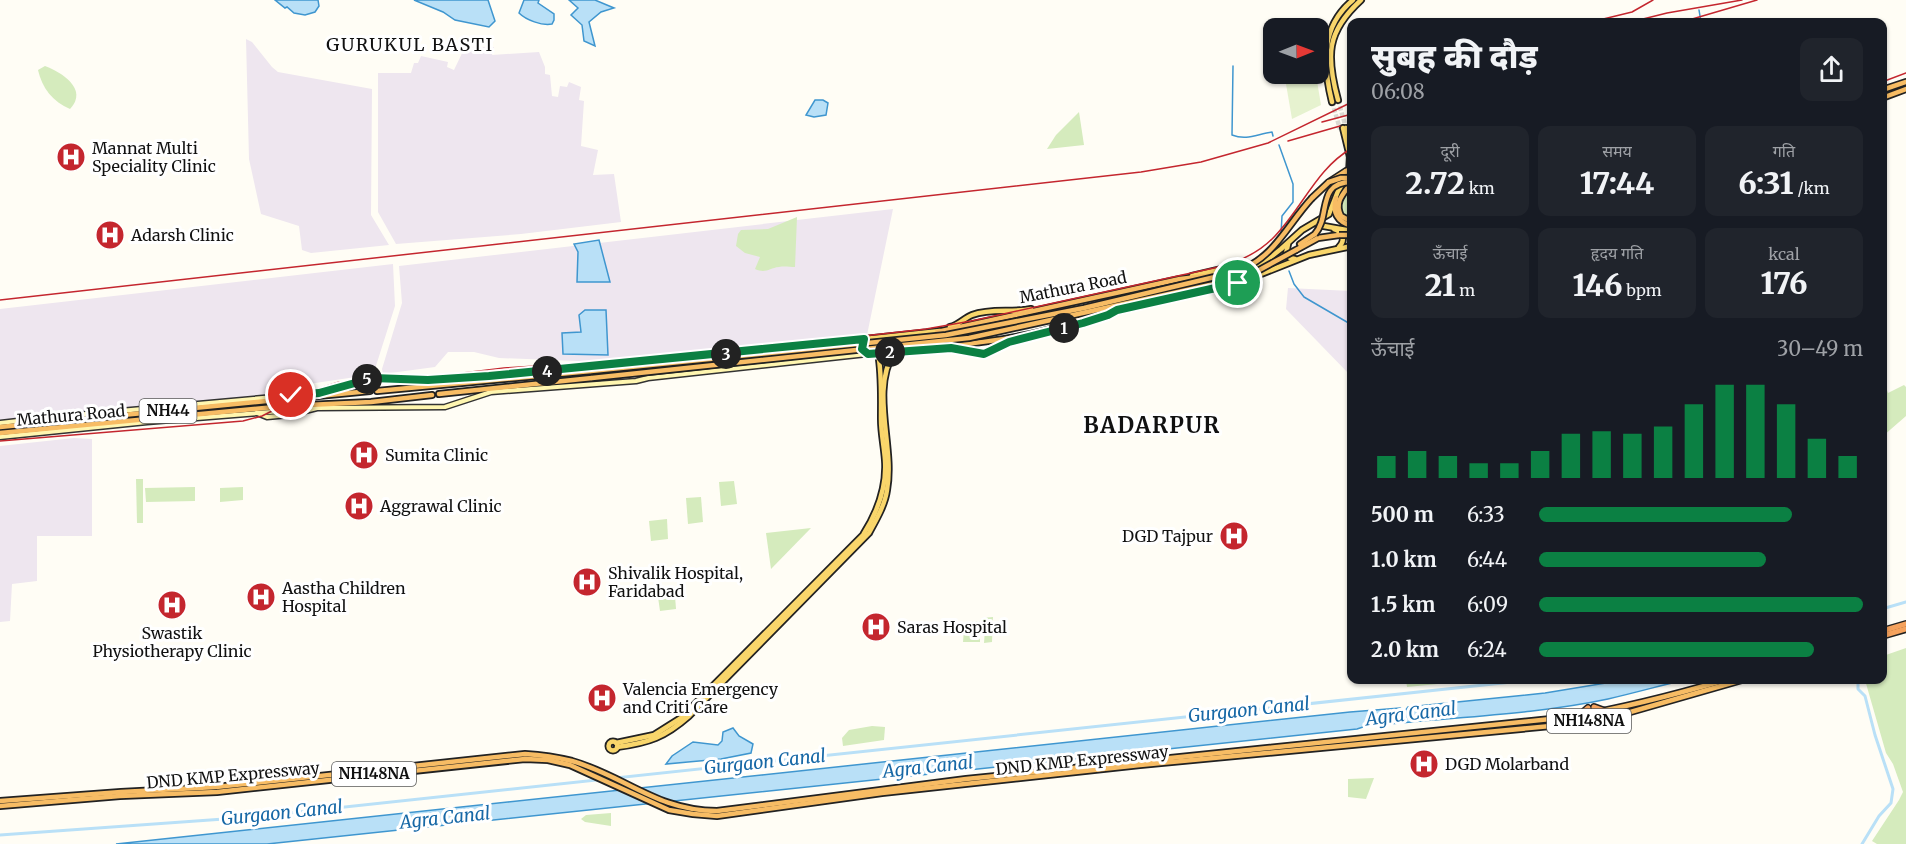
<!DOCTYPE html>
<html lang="hi">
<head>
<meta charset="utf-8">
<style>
  body { margin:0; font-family:Merriweather,"Noto Sans Devanagari",serif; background:#20242c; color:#f1f3f6; height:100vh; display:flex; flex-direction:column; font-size:22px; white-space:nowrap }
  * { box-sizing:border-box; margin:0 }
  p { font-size:20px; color:#9ea1a6 }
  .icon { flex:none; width:33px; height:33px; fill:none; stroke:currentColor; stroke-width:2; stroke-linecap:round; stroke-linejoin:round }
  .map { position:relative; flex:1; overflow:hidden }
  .details { position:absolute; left:1347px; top:18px; width:540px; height:666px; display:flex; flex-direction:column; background:#171b24; border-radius:12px; box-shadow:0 2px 4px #0004 }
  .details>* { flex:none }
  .needle { width:39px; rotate:89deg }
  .buttons { position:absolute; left:1263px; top:18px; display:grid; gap:12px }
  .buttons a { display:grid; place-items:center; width:66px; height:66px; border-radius:12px; background:#171b24; box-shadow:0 2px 4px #0004; font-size:30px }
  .pin { position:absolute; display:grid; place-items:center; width:51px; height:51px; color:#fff; margin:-26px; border:3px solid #fff; border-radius:50%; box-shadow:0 2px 6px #0007 }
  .km { position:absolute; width:30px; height:30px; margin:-15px; border-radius:50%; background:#222; color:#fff; font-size:16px; line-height:30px; text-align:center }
  .round { display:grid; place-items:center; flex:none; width:63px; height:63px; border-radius:12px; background:#20242c }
  .summary { display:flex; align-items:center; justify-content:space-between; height:102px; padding:0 24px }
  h1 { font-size:33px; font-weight:800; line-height:45px }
  .stats { display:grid; grid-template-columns:repeat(3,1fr); gap:9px; height:102px; padding:6px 24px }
  .stats div { display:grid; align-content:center; border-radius:12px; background:#20242c; text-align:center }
  .stats b { font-size:30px; font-weight:800 }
  .stats small { font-size:16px; font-weight:400 }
  .stats p { font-size:16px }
  .chart { height:168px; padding:12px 24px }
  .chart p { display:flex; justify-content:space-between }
  .chart svg { width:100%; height:108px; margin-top:6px; stroke:#0b8043; stroke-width:6 }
  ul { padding:0 24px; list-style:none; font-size:20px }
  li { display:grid; grid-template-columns:96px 72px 1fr; align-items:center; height:45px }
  li i { height:15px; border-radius:8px; background:#0b8043 }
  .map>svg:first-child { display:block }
  .industrial { fill:#eee6ef }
  .green { fill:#d5ebbd }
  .pitch { fill:#e6f2cf }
  .water { fill:#b9e0f7; stroke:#3f96cf; stroke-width:1.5 }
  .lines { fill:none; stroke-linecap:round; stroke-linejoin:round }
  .stream { stroke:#3f96cf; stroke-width:1.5 }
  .canal { stroke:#b9e0f7; stroke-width:3 }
  .primary-tunnel { stroke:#dbdad3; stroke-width:4.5; stroke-dasharray:4.5 2; stroke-linecap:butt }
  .secondary-casing { stroke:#333; stroke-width:7 }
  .primary-casing { stroke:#222; stroke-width:8 }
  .trunk-casing { stroke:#222; stroke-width:8 }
  .motorway-casing { stroke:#222; stroke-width:8 }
  .secondary { stroke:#fff6b0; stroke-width:4 }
  .primary { stroke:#f9d66b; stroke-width:4.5 }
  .trunk { stroke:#f7bc64; stroke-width:4.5 }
  .motorway { stroke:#f5a25d; stroke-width:5 }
  .rail { stroke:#c4262e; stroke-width:1.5 }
  .trunk-bridge-casing { stroke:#222; stroke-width:8; stroke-linecap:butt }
  .trunk-bridge { stroke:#f7bc64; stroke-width:4.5 }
  .route-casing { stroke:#fff; stroke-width:12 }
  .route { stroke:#0b8043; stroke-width:8 }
  .labels { text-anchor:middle; stroke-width:6; stroke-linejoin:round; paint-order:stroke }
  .shield { fill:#fff; stroke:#585858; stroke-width:1.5 }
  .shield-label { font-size:15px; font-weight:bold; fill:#111 }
  .poi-label { font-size:16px; fill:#111; stroke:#fff; text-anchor:start }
  .street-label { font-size:16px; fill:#111; stroke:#fff }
  .neighbourhood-label { font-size:18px; letter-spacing:1.5px; fill:#111; stroke:#fff }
  .water-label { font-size:18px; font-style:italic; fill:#1768a6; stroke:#fff }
  .district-label { font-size:22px; font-weight:bold; letter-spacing:1.5px; fill:#111; stroke:#fff }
</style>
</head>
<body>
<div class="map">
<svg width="1906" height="844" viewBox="0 0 1906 844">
  <rect width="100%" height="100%" fill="#fffdf5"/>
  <g class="industrial">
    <path d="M 246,39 L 252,42 L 272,67 L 278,72 L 372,89 L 371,215 L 389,245 L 311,253 L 302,250 L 299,226 L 261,214 L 249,159 Z"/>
    <path d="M 465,47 L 494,47 L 492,55 L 539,52 L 545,67 L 545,74 L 550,75 L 552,96 L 558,97 L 560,86 L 567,87 L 569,82 L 581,87 L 579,100 L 584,101 L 581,146 L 598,150 L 593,175 L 614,174 L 621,222 L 521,234 L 396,244 L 378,212 L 378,73 L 411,73 L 414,63 L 418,63 L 421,56 L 448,62 L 447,67 L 454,70 Z"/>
    <path d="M 893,209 L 867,335 L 602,362 L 499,358 L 474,352 L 448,352 L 435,367 L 383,374 L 382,369 L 402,303 L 399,266 Z"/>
    <path d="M 393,264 L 395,306 L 374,372 L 369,375 L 302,385 L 297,392 L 278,396 L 147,410 L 0,420 L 0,309 Z"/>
    <path d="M 1288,288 L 1351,291 L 1351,376 L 1286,309 Z"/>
    <path d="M 74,438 L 92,439 L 92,536 L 37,536 L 37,581 L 12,584 L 10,621 L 0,622 L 0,446 Z"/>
  </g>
  <g class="green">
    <path d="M 45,66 C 61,72 89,89 70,109 C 53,102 42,88 38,70 Z"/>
    <path d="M 1079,112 L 1084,145 L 1047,149 L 1056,135 Z"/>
    <path d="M 1351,185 L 1351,220 C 1332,209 1340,200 1351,185 Z"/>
    <path d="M 797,217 L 795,267 C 790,267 784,266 779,267 C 769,268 766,274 755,269 L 760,257 L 745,253 L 736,246 L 738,234 L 741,230 L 768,229 Z"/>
    <path d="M 1904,385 L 1906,387 L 1906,416 L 1883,436 L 1883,392 L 1887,390 L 1888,393 Z"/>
    <path d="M 136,479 L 143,479 L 143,523 L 137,523 Z"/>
    <path d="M 734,481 L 737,504 L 721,506 L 719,482 Z"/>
    <path d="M 195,487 L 195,501 L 146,502 L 145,488 Z"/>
    <path d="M 243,487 L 243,500 L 220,502 L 220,488 Z"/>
    <path d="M 701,497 L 703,522 L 688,524 L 686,498 Z"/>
    <path d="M 667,519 L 668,539 L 651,541 L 649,521 Z"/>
    <path d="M 811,528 L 771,569 L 766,533 Z"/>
    <path d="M 675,596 L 676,609 L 660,611 L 658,597 Z"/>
    <path d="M 993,617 L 992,642 L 984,643 L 985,629 L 982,629 L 982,618 Z"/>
    <path d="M 972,621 L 980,621 L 980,642 L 963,642 L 964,630 L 972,629 Z"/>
    <path d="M 1906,648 L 1906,844 L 1877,844 L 1872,841 L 1899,800 L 1903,792 L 1893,764 L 1886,753 L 1865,680 L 1882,680 L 1883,656 Z"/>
    <path d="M 1406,680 L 1479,680 L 1407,687 Z"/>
    <path d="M 872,726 L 885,727 L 884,740 L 843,746 L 842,738 L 849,730 Z"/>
    <path d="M 1374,778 L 1366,799 L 1348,797 L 1348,779 Z"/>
    <path d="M 611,813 L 611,826 L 585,822 L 581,819 L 586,815 Z"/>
  </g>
  <path class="pitch" d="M 1317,81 L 1321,105 L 1292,119 L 1286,84 Z"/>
  <g class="water">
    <path d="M 275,0 L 318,0 L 319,6 L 315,12 L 305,15 L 294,13 L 287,7 L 285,8 Z"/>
    <path d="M 414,0 L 488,0 L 495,21 L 489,27 L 455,20 L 443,12 Z"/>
    <path d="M 524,0 L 539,0 L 538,3 L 554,14 L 554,20 L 552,24 C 542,26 526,20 519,13 Z"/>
    <path d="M 569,0 L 595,0 L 614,8 L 601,12 L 589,22 L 595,46 L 584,41 L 582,25 L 571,15 L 578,8 Z"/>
    <path d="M 815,100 L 823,100 L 828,103 L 826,115 L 814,117 L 806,115 Z"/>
    <path d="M 599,240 L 610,282 L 577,282 L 578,252 L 574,244 Z"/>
    <path d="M 585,310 L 606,310 L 608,355 L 563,354 L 562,333 L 581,332 L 579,315 Z"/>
    <path d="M 1624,680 L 1684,680 C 1659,686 1634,693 1608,699 C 1528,716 1444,717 1363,727 L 1357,729 L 267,844 L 116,844 L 1350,712 L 1400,708 L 1405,711 L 1408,707 L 1545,693 Z"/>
    <path d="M 733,728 L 739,736 L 753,744 L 751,753 L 721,759 L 666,764 L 672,756 L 693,742 L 718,745 L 722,741 L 723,732 Z"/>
  </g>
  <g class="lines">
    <g class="stream">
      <path d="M 1699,10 L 1701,22"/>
      <path d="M 1233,66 L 1232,135 C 1247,141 1257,134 1272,132 L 1273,136"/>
      <path d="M 1279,145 L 1293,184 L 1293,202 L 1282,216 L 1281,234"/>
      <path d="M 1289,271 L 1294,284 L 1304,297 L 1352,325"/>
    </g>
    <g class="canal">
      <path d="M 1882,609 L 1906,602"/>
      <path d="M 1858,680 L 1858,689 L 1865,696 L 1875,735 L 1893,789 L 1891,803 L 1879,816 L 1862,844"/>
      <path d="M 0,835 L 252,817 L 1530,680"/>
    </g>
    <g class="primary-tunnel">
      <path d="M 1338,100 L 1346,128"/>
      <path d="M 1332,102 L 1340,129"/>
    </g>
    <g class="secondary-casing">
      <g id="secondary">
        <path d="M 314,397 L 319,393 L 333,388 L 373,378 L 428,380 L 489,376 L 865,339"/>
        <path d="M 257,413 L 267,417 L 289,415 L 317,408 L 445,407 L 491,392 L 636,381 L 648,378 L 867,354"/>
        <path d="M 0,423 L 53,417 L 319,393"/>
        <path d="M 0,437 L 147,422 L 283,411 L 303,406"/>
      </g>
    </g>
    <g class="primary-casing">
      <g id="primary">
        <path d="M 1338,100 C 1326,56 1326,32 1361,0"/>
        <path d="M 1332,102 C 1323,65 1320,27 1353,0"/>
        <path d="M 1343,128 L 1350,157"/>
        <path d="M 1346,128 L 1352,146"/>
        <path d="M 1318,225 L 1352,231"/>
        <path d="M 1334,229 C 1343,232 1346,240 1339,247"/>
        <path d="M 1288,244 L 1286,254 L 1290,258 L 1295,259"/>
        <path d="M 1192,276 L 1239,265 L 1248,270 L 1254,270 L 1281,249 L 1302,230 L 1329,214 L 1338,191 L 1349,173 L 1350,156"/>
        <path d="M 950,327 C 959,325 964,318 972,315 C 991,308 1011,313 1031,309"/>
        <path d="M 940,331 L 865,339 L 862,349 L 868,354 L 951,348 L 967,352 L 984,354 L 1009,342 L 1077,324 L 1108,315 L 1117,310 L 1241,282 L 1309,255 L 1352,246"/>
        <path d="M 920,341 L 957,337"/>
        <circle cx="613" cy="746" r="4.5"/>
        <path d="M 616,743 L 654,735 L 681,718 L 863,535 C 877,513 887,487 885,460 C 884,446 881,433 881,419 C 881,397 882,374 878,353"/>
        <path d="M 617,747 C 649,743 665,737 689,716 L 869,533 C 876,520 885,505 887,490 C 895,446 870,392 894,352"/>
      </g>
    </g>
    <g class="trunk-casing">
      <g id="trunk">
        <path d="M 1882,90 L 1906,82"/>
        <path d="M 1882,98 L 1906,89"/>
        <path d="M 1352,182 C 1343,194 1334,202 1341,216 L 1352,222"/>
        <path d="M 1312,198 L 1329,182 L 1346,171"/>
        <path d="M 1336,198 C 1332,212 1337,222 1352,226"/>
        <path d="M 1300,244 L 1315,234"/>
        <path d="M 1296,250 L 1318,238 L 1339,235"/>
        <path d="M 937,332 L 1180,279 L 1215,275"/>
        <path d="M 911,350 C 974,343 1042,339 1099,311"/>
        <path d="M 377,391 L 591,371"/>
        <path d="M 439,394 L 592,378"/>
        <path d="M 0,427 L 370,391"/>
        <path d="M 0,433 L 286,406 L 371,402 L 432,395"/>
        <path d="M 0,801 L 121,792 L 216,787 L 525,754 C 541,755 556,757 572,761 C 625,776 657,811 717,811 L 966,779 L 1570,717 C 1623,708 1674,695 1725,680"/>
        <path d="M 0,806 L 120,796 L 217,792 L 525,759 L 548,760 L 570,765 L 669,810 L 693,814 L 717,816 L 882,793 L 1140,765 L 1572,724 L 1620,715 L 1742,680"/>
      </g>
    </g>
    <g class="motorway-casing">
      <g id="motorway">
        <path d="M 1882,631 L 1906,624"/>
        <path d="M 1882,636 L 1906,629"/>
        <path d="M 1594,707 L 1605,711"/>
        <path d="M 1580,715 L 1588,708"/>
        <path d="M 1581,722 L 1588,726"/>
        <path d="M 1601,724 L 1607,718"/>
        <path d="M 1119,757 L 1120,763"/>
      </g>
    </g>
    <use href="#secondary" class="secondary"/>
    <use href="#primary" class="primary"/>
    <use href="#trunk" class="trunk"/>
    <use href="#motorway" class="motorway"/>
    <g class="rail">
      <path d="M 1591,22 L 1632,12 L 1653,0"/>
      <path d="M 1631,22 L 1667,13 L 1742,0"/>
      <path d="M 1682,22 L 1757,0"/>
      <path d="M 1882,82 L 1906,73"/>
      <path d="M 1322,122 L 1352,114"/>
      <path d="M 1288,141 L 1340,126"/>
      <path d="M 0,300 L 1141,172 L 1201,162 L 1268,143 L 1352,102"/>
      <path d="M 0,441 L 243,421 L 262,416 L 314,390 L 339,382 L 421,378 L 504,368 L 664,358 L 926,329 L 971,321 L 1214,268 C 1237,263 1259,253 1275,236 C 1303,207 1316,169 1352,148"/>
    </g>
    <g class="trunk-bridge-casing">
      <g id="trunk-bridge">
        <path d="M 1346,171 L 1352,169"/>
        <path d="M 1329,182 L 1341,178 L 1352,178"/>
        <path d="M 1315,234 C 1331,216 1316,182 1352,182"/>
        <path d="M 1339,235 L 1352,235"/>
        <path d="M 591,371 L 946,335 L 1084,308 L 1236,272 C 1275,258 1286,226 1312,198"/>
        <path d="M 592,378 L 969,338 L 1237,279 L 1252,274 L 1296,250"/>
      </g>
    </g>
    <use href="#trunk-bridge" class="trunk-bridge"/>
  </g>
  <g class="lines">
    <g class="route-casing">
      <path id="route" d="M 291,395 L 319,393 L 373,378 L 428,380 L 489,376 L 864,339 L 862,349 L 868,354 L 951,348 L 984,354 L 1009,342 L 1083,323 L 1108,315 L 1117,310 L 1238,283"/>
    </g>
    <use href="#route" class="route"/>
  </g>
  <defs>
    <g id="hospital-disc" transform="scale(1.5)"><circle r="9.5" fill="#c4262e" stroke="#fff"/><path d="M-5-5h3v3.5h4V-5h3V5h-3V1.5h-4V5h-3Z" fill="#fff"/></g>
  </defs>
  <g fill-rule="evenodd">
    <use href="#hospital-disc" x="71" y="157"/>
    <use href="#hospital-disc" x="110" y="235"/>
    <use href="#hospital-disc" x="364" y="455"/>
    <use href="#hospital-disc" x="359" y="506"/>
    <use href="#hospital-disc" x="1234" y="536"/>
    <use href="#hospital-disc" x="587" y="582"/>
    <use href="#hospital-disc" x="261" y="597"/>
    <use href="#hospital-disc" x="172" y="605"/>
    <use href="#hospital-disc" x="876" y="627"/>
    <use href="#hospital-disc" x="602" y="698"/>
    <use href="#hospital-disc" x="1424" y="764"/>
  </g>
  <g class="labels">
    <g class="shield">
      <rect x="139.5" y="399" width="57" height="24" rx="4.5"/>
      <rect x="1547" y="709" width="84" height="24" rx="4.5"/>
      <rect x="332" y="762" width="84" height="24" rx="4.5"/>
    </g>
    <g class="shield-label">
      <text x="168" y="416">NH44</text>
      <text x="1589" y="726">NH148NA</text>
      <text x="374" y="779">NH148NA</text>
    </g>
    <g class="poi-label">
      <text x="92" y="154">Mannat Multi<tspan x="92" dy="18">Speciality Clinic</tspan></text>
      <text x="131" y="241">Adarsh Clinic</text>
      <text x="385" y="461">Sumita Clinic</text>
      <text x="380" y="512">Aggrawal Clinic</text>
      <text x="1213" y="542" text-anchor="end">DGD Tajpur</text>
      <text x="608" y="579">Shivalik Hospital,<tspan x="608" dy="18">Faridabad</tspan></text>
      <text x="282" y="594">Aastha Children<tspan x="282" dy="18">Hospital</tspan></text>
      <text x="897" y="633">Saras Hospital</text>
      <text x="172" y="639" text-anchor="middle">Swastik<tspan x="172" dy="18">Physiotherapy Clinic</tspan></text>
      <text x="623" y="695">Valencia Emergency<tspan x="623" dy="18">and Criti Care</tspan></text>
      <text x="1445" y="770">DGD Molarband</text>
    </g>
    <g class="street-label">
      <text transform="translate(1073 287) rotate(-11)" y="6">Mathura Road</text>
      <text transform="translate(71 415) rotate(-5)" y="6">Mathura Road</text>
      <text transform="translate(1082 760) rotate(-6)" y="6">DND KMP Expressway</text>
      <text transform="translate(233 775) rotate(-5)" y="6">DND KMP Expressway</text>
    </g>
    <g class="neighbourhood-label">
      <text x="410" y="51">GURUKUL BASTI</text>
    </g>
    <g class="water-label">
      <text transform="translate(1249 710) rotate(-6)" y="6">Gurgaon Canal</text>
      <text transform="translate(1411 714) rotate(-7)" y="6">Agra Canal</text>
      <text transform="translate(765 762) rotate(-6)" y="6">Gurgaon Canal</text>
      <text transform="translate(928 767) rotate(-6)" y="6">Agra Canal</text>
      <text transform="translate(282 813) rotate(-6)" y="6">Gurgaon Canal</text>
      <text transform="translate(445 818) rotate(-6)" y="6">Agra Canal</text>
    </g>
    <g class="district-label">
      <text x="1152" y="433">BADARPUR</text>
    </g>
  </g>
</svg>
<div class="buttons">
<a><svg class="needle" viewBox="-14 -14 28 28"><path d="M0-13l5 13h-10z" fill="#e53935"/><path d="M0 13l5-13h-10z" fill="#9ea1a6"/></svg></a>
</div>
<div class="pin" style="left:1238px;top:283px;background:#1e9e55"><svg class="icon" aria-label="arrive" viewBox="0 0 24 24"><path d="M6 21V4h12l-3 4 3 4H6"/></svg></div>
<div class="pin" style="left:291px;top:395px;background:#d93025"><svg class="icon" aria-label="check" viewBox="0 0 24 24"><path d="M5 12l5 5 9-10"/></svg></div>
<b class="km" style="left:1064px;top:328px">1</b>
<b class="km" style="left:890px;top:352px">2</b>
<b class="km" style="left:726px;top:354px">3</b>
<b class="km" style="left:547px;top:371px">4</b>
<b class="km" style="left:367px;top:379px">5</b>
<section class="details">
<div class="summary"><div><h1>सुबह की दौड़</h1><p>06:08</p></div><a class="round"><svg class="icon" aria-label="share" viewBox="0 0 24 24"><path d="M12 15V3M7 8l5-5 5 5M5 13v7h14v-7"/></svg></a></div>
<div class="stats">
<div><p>दूरी</p><b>2.72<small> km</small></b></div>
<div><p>समय</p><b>17:44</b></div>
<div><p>गति</p><b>6:31<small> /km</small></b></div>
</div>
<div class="stats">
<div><p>ऊँचाई</p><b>21<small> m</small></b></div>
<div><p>हृदय गति</p><b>146<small> bpm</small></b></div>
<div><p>kcal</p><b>176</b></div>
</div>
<div class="chart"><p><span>ऊँचाई</span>30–49 m</p>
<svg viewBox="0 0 160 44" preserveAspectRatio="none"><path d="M5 44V35M15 44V33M25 44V35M35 44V38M45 44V38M55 44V33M65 44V26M75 44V25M85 44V26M95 44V23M105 44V14M115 44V6M125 44V6M135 44V14M145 44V28M155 44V35"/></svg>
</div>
<ul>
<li><b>500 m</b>6:33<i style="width:78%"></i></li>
<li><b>1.0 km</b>6:44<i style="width:70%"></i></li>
<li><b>1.5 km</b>6:09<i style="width:100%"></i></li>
<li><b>2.0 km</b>6:24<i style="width:85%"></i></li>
</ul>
</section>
</div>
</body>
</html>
